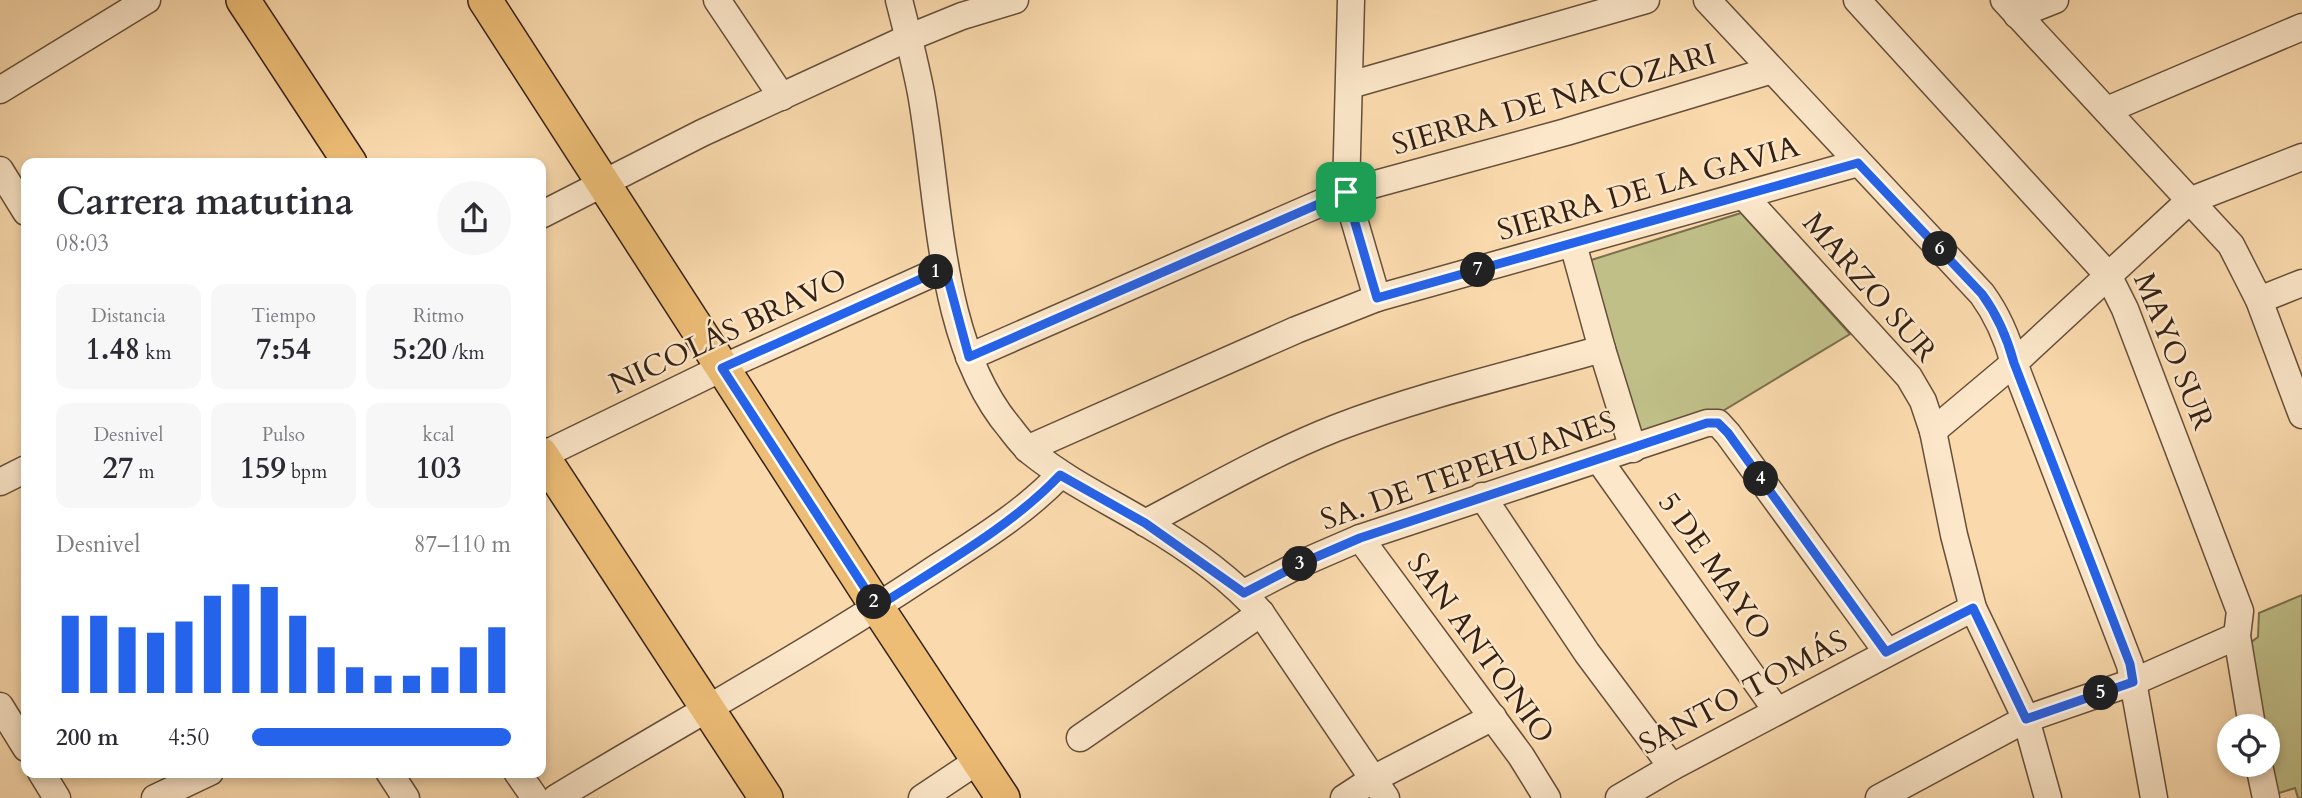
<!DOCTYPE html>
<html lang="es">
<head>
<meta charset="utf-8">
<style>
  body { margin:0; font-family:Cardo,serif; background:#f7f7f7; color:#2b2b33; height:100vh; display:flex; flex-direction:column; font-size:26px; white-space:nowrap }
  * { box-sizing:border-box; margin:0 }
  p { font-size:23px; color:#7c7c81 }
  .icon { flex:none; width:38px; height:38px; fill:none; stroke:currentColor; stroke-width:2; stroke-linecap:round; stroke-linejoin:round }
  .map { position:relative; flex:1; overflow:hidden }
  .sheet { position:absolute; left:21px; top:158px; width:525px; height:620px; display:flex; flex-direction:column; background:#fff; border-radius:14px; box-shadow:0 4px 10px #0003 }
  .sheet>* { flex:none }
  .fabs { position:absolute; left:2217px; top:714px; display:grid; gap:14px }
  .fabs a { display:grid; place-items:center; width:63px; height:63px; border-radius:50%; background:#fff; box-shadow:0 4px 10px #0003; font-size:35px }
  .pin { position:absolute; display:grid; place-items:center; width:60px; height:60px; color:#fff; margin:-30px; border-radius:14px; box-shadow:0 4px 10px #0006 }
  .km { position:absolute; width:35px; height:35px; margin:-18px; border-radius:50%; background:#222; color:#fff; font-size:19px; line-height:35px; text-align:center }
  .round { display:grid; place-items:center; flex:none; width:74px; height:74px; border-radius:37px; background:#f7f7f7 }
  .summary { display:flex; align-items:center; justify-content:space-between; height:119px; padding:0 35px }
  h1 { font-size:38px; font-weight:600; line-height:52px }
  .stats { display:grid; grid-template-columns:repeat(3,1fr); gap:10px; height:119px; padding:7px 35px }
  .stats div { display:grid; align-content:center; border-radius:14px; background:#f7f7f7; text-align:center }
  .stats b { font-size:30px; font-weight:600 }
  .stats small { font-size:19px; font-weight:400 }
  .stats p { font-size:19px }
  .chart { height:196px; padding:14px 35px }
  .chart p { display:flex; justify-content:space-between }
  .chart svg { width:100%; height:126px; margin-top:7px; stroke:#2563eb; stroke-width:6 }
  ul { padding:0 35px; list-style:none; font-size:23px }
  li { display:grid; grid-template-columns:112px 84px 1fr; align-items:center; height:52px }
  li i { height:18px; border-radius:9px; background:#2563eb }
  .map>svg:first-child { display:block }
  .green { fill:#c0bf88; stroke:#7a704e; stroke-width:2 }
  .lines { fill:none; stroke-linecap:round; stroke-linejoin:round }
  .minor-casing { stroke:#664f3a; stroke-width:29 }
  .major-casing { stroke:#342114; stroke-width:36 }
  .minor { stroke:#fce7ca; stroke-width:26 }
  .major { stroke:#edbd76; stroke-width:33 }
  .route-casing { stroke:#fff; stroke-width:14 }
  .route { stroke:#2563eb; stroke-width:9 }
  .labels { text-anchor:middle; stroke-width:5; stroke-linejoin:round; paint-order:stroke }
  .street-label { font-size:30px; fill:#342114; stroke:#fce7ca }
</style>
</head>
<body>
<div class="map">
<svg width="2302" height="798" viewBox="0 0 2302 798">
  <rect width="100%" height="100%" fill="#fadaad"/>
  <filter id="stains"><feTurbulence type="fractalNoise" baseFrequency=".00286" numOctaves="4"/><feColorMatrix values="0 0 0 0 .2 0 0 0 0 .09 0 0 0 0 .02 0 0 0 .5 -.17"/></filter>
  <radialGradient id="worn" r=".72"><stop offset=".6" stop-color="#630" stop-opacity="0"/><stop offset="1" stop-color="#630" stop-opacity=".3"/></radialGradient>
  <g class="green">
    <path d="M 1741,213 L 1850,334 L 1721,412 L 1639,439 L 1588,261 Z"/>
    <path d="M 2302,595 L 2302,798 L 2298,798 L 2295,788 L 2276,794 L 2268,755 L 2268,726 L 2262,726 L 2246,646 L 2258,637 L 2259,613 Z"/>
  </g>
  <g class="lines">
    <g class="minor-casing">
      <g id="minor">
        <path d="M 717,0 L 782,97"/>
        <path d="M 899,0 C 907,31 915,62 921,93 C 940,199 938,343 1010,428 C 1016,436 1023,445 1031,452 C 1066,480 1105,499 1144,522 C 1185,546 1229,576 1261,613 L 1386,798"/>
        <path d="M 1351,0 L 1346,192 L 1377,298"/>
        <path d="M 1707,0 L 1982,294 C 1998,316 2007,337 2014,363 L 2130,665 L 2154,798"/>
        <path d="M 1857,0 L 2108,275 L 2125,309 L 2240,611 L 2237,636 L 2252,726"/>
        <path d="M 2004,0 L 2231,245 L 2259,300 L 2302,415"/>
        <path d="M 2017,15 L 2055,0"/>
        <path d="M 1350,85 L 1646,0"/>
        <path d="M 0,90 L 147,0"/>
        <path d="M 2107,110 L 2302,27"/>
        <path d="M 0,170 L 26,212"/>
        <path d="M 1744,196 L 1909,377 L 1923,401 L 1933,431 L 1954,535 L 1973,608 L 2026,719 L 2048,798"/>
        <path d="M 541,215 L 702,133 L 908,38 L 962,16 L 1015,0"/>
        <path d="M 1573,244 L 1602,349 L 1633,449"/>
        <path d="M 2259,300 L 2302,283"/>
        <path d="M 969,357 L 1346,192 L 1566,132 L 1772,70"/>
        <path d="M 1933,431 L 2014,363 L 2189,201 L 2302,157"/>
        <path d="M 1027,449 L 1296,330 L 1377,298 L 1858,163"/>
        <path d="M 541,456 L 722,368 L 945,268"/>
        <path d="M 1599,460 L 1777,711"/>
        <path d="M 0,482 L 26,469"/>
        <path d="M 1482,496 L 1587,653 L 1672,767"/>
        <path d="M 1145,523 C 1208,490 1270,454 1336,428 C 1422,395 1513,374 1602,349"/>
        <path d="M 1360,538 L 1521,756 L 1547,798"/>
        <path d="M 1244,593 L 1300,564 L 1360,538 L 1707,423 L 1718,423 L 1728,434 L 1887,652"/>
        <path d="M 0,706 L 26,748"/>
        <path d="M 1080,738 L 1261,613"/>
        <path d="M 2259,765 L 2266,798"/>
        <path d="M 41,772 L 57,798"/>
        <path d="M 389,772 L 406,798"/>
        <path d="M 517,772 L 535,798"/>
        <path d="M 155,798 L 210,772"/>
        <path d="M 556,798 C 678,724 805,655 924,576 C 971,545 1021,516 1060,475"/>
        <path d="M 922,798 L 979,760"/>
        <path d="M 1344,798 L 1373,779 L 1493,717"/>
        <path d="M 1619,798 L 1672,767 L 1973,608"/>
        <path d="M 1879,798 L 2026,719 L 2133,682 L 2237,636"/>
      </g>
    </g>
    <g class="major-casing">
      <g id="major">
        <path d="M 243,0 L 350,163"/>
        <path d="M 485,0 L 877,607 L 1003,798"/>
        <path d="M 541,454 L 766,798"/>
      </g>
    </g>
    <use href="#minor" class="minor"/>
    <use href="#major" class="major"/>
  </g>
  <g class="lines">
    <g class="route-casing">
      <path id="route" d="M 1858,163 L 1982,294 C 1998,316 2007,337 2014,363 L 2130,664 L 2133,682 L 2026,719 L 1973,608 L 1886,652 L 1728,433 L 1718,423 L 1707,423 L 1360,538 L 1300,564 L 1244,593 L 1145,523 L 1060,475 C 1011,527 938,567 877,607 L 722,368 L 945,268 L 969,357 L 1346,192 L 1377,298 Z"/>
    </g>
    <use href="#route" class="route"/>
  </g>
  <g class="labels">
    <g class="street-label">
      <text transform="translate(1554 99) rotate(-16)" y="10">SIERRA DE NACOZARI</text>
      <text transform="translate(1648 188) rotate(-16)" y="10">SIERRA DE LA GAVIA</text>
      <text transform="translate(1870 287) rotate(49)" y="10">MARZO SUR</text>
      <text transform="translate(728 331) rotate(-25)" y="10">NICOLÁS BRAVO</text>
      <text transform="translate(2174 351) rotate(68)" y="10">MAYO SUR</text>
      <text transform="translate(1468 470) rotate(-19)" y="10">SA. DE TEPEHUANES</text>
      <text transform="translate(1715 566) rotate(55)" y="10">5 DE MAYO</text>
      <text transform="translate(1481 648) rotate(54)" y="10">SAN ANTONIO</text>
      <text transform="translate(1743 692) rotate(-28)" y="10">SANTO TOMÁS</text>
    </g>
  </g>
  <rect width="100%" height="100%" filter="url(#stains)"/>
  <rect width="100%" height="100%" fill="url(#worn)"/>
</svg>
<div class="fabs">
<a><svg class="icon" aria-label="locate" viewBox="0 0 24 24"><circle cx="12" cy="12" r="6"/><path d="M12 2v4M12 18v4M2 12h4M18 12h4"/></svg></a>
</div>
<div class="pin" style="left:1346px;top:192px;background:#1e9e55"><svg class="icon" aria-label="arrive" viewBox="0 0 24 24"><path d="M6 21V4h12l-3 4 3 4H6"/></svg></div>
<b class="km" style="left:936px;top:272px">1</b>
<b class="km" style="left:874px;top:602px">2</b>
<b class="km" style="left:1300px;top:564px">3</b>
<b class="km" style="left:1761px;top:479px">4</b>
<b class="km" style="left:2101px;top:693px">5</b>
<b class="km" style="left:1940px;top:249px">6</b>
<b class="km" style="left:1478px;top:270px">7</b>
<section class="sheet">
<div class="summary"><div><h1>Carrera matutina</h1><p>08:03</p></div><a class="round"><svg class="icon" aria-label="share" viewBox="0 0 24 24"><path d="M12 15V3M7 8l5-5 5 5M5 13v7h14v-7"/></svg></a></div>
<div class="stats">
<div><p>Distancia</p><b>1.48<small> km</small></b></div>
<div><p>Tiempo</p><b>7:54</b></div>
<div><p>Ritmo</p><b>5:20<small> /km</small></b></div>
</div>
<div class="stats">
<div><p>Desnivel</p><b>27<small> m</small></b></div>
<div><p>Pulso</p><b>159<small> bpm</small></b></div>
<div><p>kcal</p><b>103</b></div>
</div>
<div class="chart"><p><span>Desnivel</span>87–110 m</p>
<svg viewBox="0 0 160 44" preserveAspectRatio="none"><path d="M5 44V17M15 44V17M25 44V21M35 44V23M45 44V19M55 44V10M65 44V6M75 44V7M85 44V17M95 44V28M105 44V35M115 44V38M125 44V38M135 44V35M145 44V28M155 44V21"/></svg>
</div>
<ul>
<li><b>200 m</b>4:50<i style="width:100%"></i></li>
</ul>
</section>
</div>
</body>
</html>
